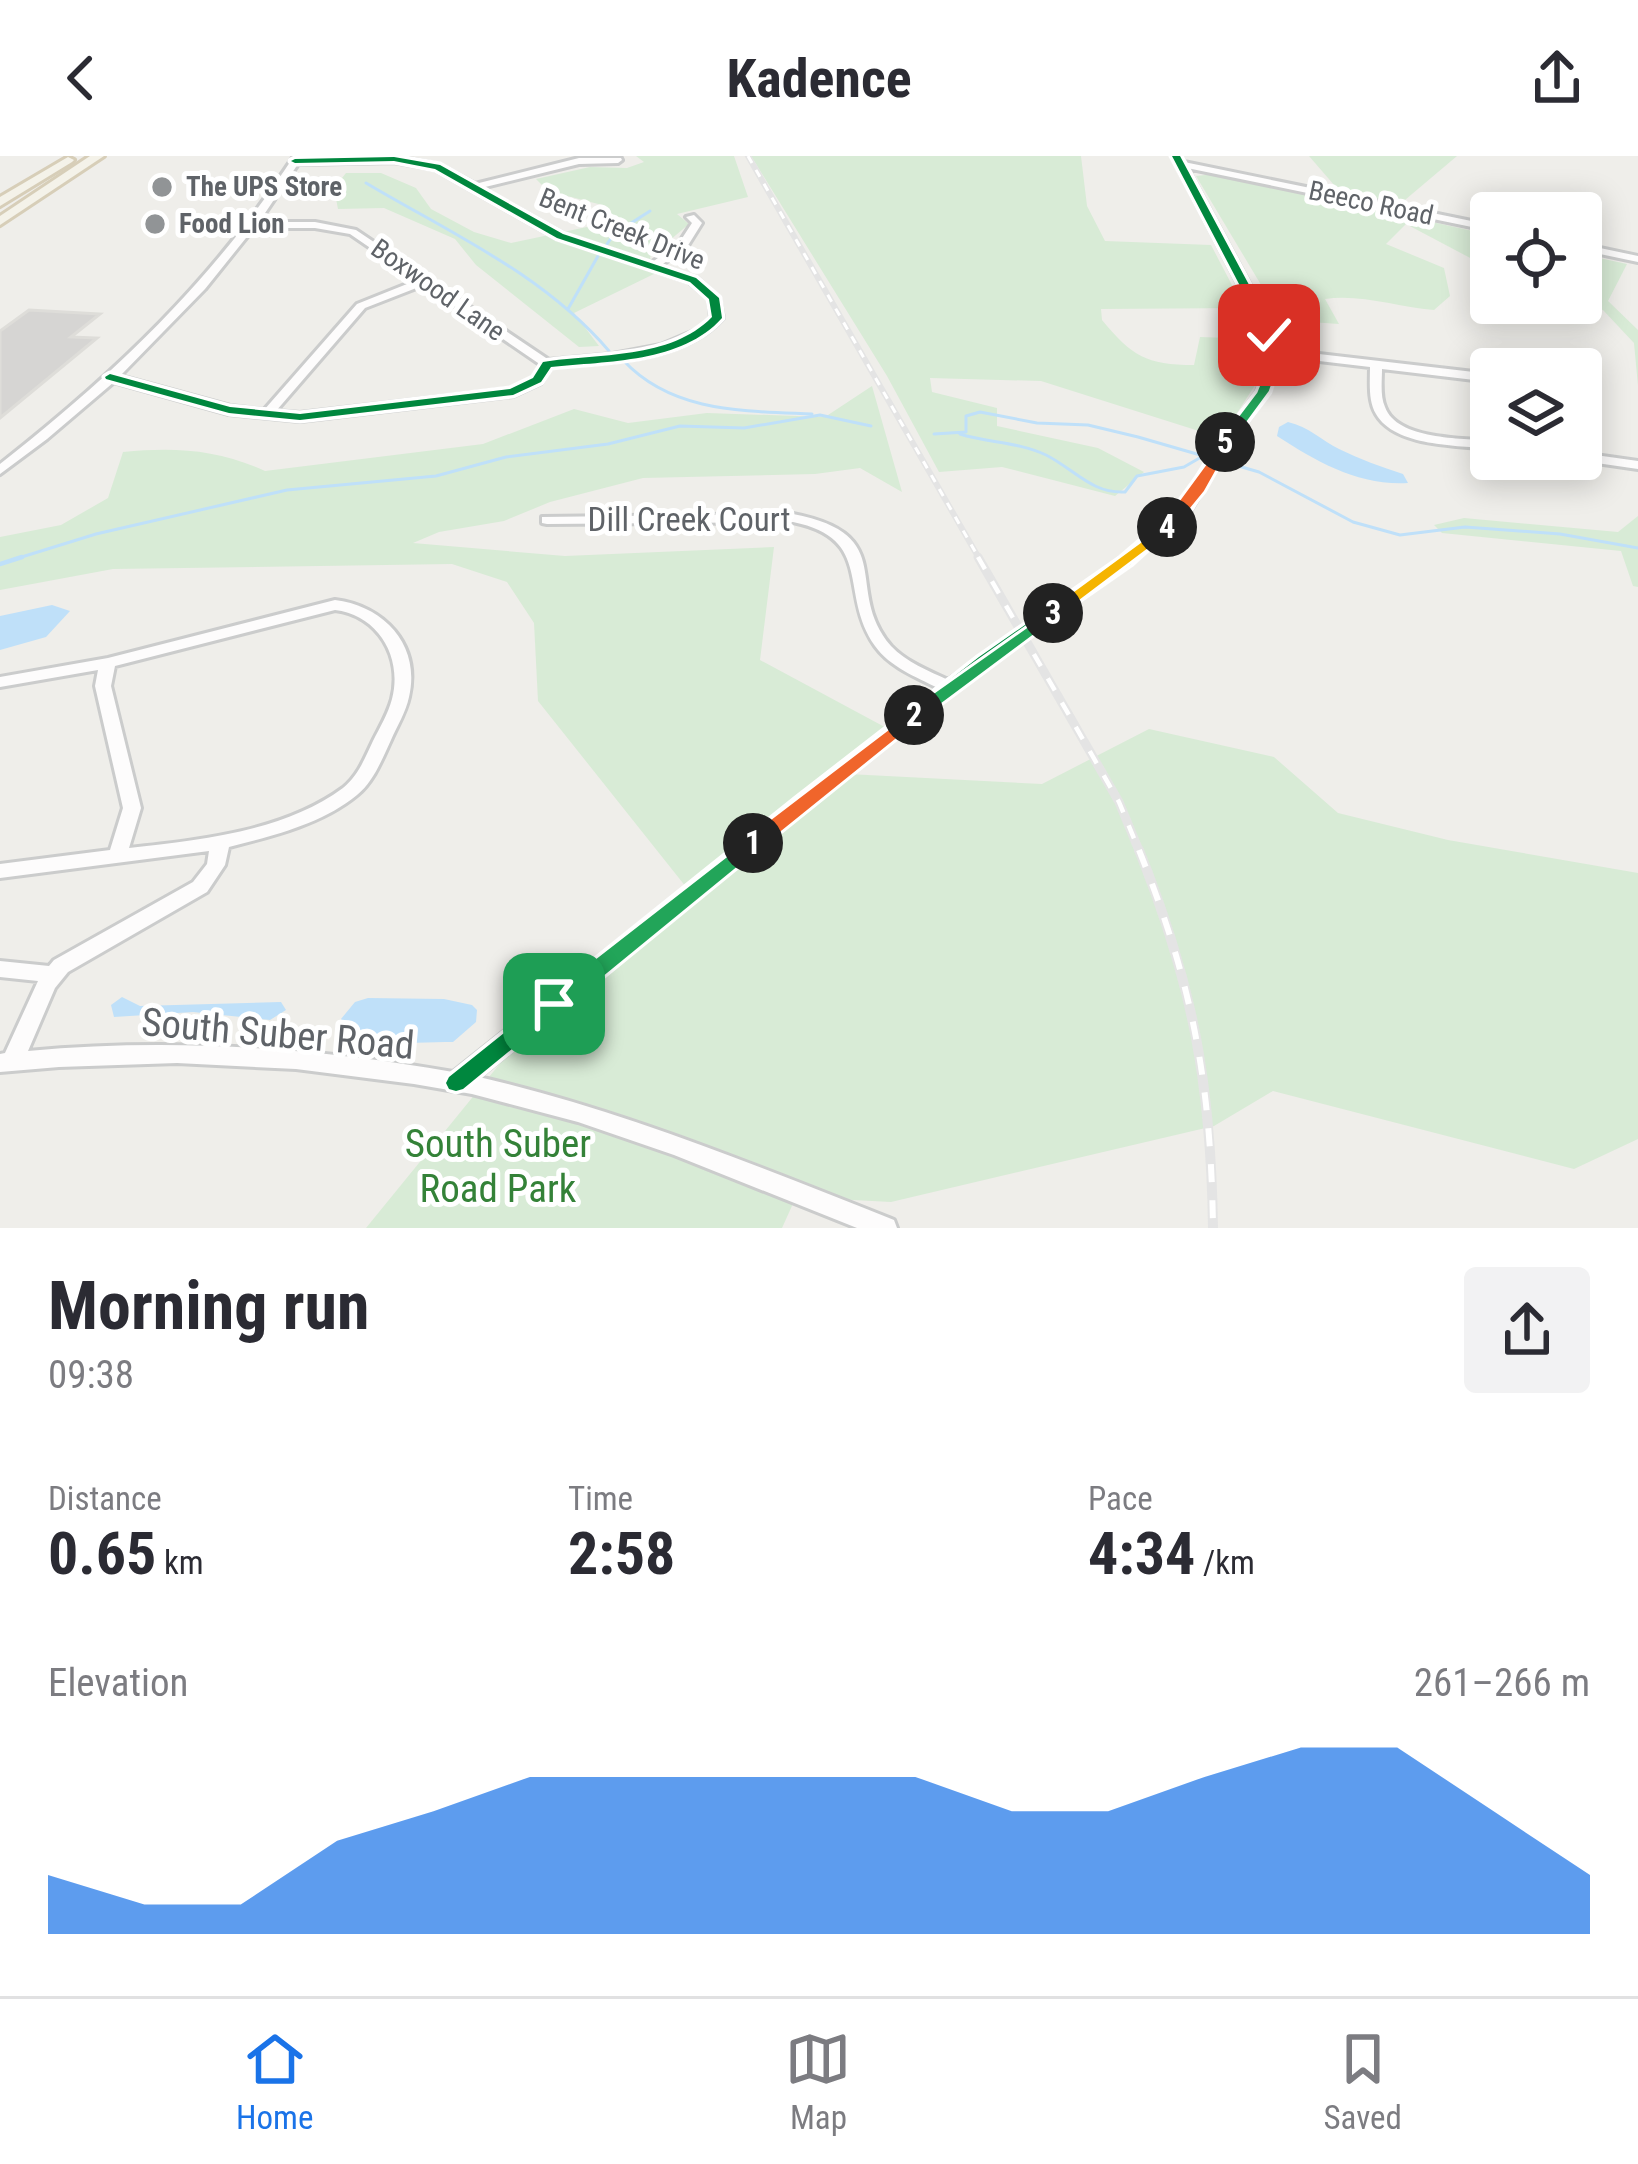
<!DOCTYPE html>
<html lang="en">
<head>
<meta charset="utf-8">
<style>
  body { margin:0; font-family:"Roboto Condensed",sans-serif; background:#f2f2f3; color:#2b2b33; height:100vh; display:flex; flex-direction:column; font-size:45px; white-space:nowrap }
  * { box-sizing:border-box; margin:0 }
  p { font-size:39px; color:#7c7c81 }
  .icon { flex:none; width:66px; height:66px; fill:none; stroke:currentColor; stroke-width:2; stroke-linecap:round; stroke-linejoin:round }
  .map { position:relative; height:1072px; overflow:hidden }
  .panel { display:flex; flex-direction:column; background:#fff; flex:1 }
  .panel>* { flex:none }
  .controls { position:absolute; left:1470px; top:36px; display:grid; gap:24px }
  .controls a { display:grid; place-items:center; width:132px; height:132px; border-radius:12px; background:#fff; box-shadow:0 6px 30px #0003; font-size:60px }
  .pin { position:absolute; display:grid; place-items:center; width:102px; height:102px; color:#fff; margin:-51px; border-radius:24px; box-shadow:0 6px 18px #0006 }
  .km { position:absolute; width:60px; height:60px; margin:-30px; border-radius:50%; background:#222; color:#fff; font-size:33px; line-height:60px; text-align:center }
  .round { display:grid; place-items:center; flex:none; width:126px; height:126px; border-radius:12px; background:#f2f2f3 }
  .headline { display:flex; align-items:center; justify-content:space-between; height:204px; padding:0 48px }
  h1 { font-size:66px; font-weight:700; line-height:90px }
  .figures { display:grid; grid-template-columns:repeat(3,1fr); gap:18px; height:204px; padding:12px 48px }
  .figures div { display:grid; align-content:center }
  .figures b { font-size:60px; font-weight:700 }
  .figures small { font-size:33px; font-weight:400 }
  .figures p { font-size:33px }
  .chart { height:336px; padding:24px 48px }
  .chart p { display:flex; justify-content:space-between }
  .chart svg { width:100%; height:216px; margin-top:12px; fill:#1a73e8; opacity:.7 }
  header { display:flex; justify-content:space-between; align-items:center; height:156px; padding:0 48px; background:#fff; font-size:54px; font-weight:700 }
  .tab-bar { display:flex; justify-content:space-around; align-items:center; height:168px; border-top:3px solid #e1e1e2; background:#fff; font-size:33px; color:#7c7c81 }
  .tab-bar a { display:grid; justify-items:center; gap:6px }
  .tab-bar .on { color:#1a73e8 }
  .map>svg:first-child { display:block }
  .green { fill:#d8ebd6 }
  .water { fill:#bfe0f9 }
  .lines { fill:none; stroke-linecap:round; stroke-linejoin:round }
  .stream-far1 { stroke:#bfe0f9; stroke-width:3 }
  .stream { stroke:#bfe0f9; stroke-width:4.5 }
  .building { fill:#d6d5d3; stroke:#deddd9; stroke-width:3 }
  .minor-casing { stroke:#cbcccc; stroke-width:6 }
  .major-casing { stroke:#d7ceb8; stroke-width:6 }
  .minor { fill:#fdfcfc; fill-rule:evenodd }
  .major { fill:#f4f2e9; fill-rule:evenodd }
  .rail-far2-casing { stroke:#e4e4e4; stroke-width:6 }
  .rail-far1-casing { stroke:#e4e4e4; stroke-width:9 }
  .rail-casing { stroke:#e4e4e4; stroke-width:10 }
  .rail-far2 { stroke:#fff; stroke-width:3; stroke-dasharray:8; stroke-linecap:butt }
  .rail-far1 { stroke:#fff; stroke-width:4.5; stroke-dasharray:14; stroke-linecap:butt }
  .rail { stroke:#fff; stroke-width:6; stroke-dasharray:18; stroke-linecap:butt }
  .cycleway-casing { stroke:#fff; stroke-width:7 }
  .cycleway { fill:#00873e; fill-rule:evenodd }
  .split-1 { fill:#22a559; stroke:#fff; stroke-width:3 }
  .split-2 { fill:#f0652b; stroke:#fff; stroke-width:3 }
  .split-3 { fill:#22a559; stroke:#fff; stroke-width:3 }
  .split-4 { fill:#f5b400; stroke:#fff; stroke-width:3 }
  .split-5 { fill:#f0652b; stroke:#fff; stroke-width:3 }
  .split-6 { fill:#22a559; stroke:#fff; stroke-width:3 }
  .split-7 { fill:#f5b400; stroke:#fff; stroke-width:3 }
  .poi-dot { fill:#919496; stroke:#fff; stroke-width:4.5 }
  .labels { text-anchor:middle; stroke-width:10; stroke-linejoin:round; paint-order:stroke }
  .far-poi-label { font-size:27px; font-weight:bold; fill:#5f6368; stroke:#fff; text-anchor:start }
  .far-street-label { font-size:27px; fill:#5f6368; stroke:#fff }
  .street-label { font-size:33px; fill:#5f6368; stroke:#fff }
  .near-street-label { font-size:39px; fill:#5f6368; stroke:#fff }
  .near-park-label { font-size:39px; fill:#348238; stroke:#fff }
</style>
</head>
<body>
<header><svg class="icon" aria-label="back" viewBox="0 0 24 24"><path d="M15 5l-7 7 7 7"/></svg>Kadence<svg class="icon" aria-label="share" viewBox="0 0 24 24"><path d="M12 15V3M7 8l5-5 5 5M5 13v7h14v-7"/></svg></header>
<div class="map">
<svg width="1638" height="1072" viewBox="0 0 1638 1072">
  <rect width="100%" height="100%" fill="#efeeea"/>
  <g class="green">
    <path d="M 636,0 L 734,0 L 748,41 L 677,58 L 689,68 L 650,101 L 656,117 L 574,157 L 599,190 L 579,191 L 476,109 L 455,83 L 384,52 L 338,53 L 334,32 L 346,17 L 381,17 L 416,32 L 431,53 L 474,76 L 511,87 L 601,68 L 606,50 L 548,35 L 536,23 L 590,11 L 627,12 L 644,6 Z"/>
    <path d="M 751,0 L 1081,0 L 1087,50 L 1105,85 L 1211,89 L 1244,152 L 1101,153 L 1102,164 C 1132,200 1146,209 1194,209 L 1200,181 L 1228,182 L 1229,194 L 1261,203 L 1259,223 L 1221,282 L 1041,225 L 930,222 L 932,236 L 997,252 L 997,270 L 1098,292 L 1144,316 L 1115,340 L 1002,311 L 939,316 L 887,220 Z"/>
    <path d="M 1309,0 L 1457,0 L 1399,49 L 1341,37 Z"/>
    <path d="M 1214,18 L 1491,79 L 1491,113 L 1406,68 L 1386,88 L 1444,112 L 1450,140 L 1434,154 C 1396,151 1362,138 1325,143 L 1339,168 L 1282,164 L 1196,20 Z"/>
    <path d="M 1581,98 L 1627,108 L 1608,145 L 1638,174 L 1638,230 L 1634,187 L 1603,154 L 1571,147 L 1581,147 Z"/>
    <path d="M 872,230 L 902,336 L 860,312 L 815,318 L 643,322 L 550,346 L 504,365 L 439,376 L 413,387 L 565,400 L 774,391 L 760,504 L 894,576 L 848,618 L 1042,628 L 1149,573 L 1274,601 L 1338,657 L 1448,684 L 1638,717 L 1638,983 L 1574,1013 L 1273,935 L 1214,970 L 891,1046 L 796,1041 L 782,1072 L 366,1072 L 520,883 L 694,741 L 538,545 L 534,467 L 507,426 L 452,408 L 113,413 L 0,434 L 0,381 L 61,369 L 108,342 L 123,296 C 174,291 217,293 265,315 L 483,288 L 574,253 L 628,267 L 707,257 L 825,261 Z"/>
    <path d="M 1638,360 L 1638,431 L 1633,430 L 1621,395 L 1442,377 L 1434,369 L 1464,362 L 1618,376 Z"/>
  </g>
  <g class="water">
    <path d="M 1288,266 C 1309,271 1321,284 1339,293 C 1360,303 1381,311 1403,318 L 1408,327 C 1359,330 1317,306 1277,280 L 1279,271 Z"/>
    <path d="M 52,449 L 70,455 L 46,481 L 0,494 L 0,460 Z"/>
    <path d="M 122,841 L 140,850 L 281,846 L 286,854 L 270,864 L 193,856 L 114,861 L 111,849 Z"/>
    <path d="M 368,842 L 444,843 L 472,849 L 477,854 L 476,866 L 453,886 C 421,886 362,893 341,863 L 355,846 Z"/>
  </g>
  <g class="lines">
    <g class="stream-far1">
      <path d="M 366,27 C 452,78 543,118 609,195"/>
      <path d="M 605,91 L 614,78 L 650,55"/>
      <path d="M 568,153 L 598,100"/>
      <path d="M 623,204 C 672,257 744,255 812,258"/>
      <path d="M 934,278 L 966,276 L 966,260 L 980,256 L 1037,267 L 1088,269 L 1138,281 L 1259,316 L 1353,366 L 1400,379 L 1465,371 L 1560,378 L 1638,392"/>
      <path d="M 960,278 C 988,287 1019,286 1046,299 C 1074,313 1092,338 1125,336 L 1137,320 L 1184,311 L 1203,300"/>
      <path d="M 12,404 L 96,378 L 287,334 L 436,320 L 506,301 L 608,288 L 680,270 L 744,272 L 820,259 L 871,270"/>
    </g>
    <path class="stream" d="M 0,408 L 22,401"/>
  </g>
  <path class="building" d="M 29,154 L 100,158 L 71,181 L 97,182 L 0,262 L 0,175 Z"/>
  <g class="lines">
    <g class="minor-casing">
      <g id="minor">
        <path d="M 294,0 L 302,0 L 301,2 L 394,0 L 440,9 L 475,28 L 579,2 L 621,2 L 622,4 L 618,7 L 579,8 L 481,32 L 564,78 L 651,107 L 679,87 L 692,67 L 686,61 L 694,59 L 702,67 L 687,91 L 660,110 L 697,122 L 719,142 L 723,162 C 683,207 607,205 551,211 L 541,227 L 513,240 L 300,265 L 229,258 L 114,226 L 47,283 L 0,318 L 0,308 C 116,217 213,124 294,0 ZM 394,6 L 434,13 L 556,82 L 689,126 L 709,143 L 711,161 L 701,172 L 661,189 L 613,198 L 549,204 L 356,74 L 315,66 L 259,66 L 298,8 ZM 254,72 L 315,72 L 350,78 L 417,124 L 357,148 L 264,254 L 230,250 L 120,220 L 205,133 ZM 424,129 L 541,209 L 533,222 L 510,233 L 300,257 L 276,255 L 365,152 Z"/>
        <path d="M 1172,0 L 1180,0 L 1184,6 L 1491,69 L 1491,75 L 1187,12 L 1271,168 L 1276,193 L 1491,218 L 1491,226 L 1382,213 C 1382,225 1380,240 1385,251 C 1397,284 1462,282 1491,285 L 1491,293 C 1458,289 1395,291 1376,258 C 1368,245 1370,226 1370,211 L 1277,200 L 1279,209 L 1269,236 L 1230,289 L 1189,357 L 1131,408 L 990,507 L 808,651 L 479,921 C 622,954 757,1010 894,1064 L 897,1072 L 857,1072 L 674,999 L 578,966 L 472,938 L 414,928 L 296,913 L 177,907 L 59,911 L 0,916 L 0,898 L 5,897 L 38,825 L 0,821 L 0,805 L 49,810 L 54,804 L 193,726 L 207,708 L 209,695 L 0,722 L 0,708 L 110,694 L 123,652 L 95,530 L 98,514 L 0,531 L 0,521 L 108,502 L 335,444 C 384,450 421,489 409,541 C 406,556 397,570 391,584 C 382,603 374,625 357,639 C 322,668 272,680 229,691 L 225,709 L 207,736 L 68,816 L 55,832 L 28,895 C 170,882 313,891 453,916 L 938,532 C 916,521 890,511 875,490 C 838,437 875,383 793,366 L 547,368 L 542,367 L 542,361 L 793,358 C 901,379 842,433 891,490 C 906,506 929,515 948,524 L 1121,402 L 1179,351 L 1218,288 L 1257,236 L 1267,209 L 1259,168 ZM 335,454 C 378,459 403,501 392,543 C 388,558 380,571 373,585 C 365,602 358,620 343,632 C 283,676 200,684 129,692 L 141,652 L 111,530 L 115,510 Z"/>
        <path d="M 1581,88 L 1638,100 L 1638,106 L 1581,94 Z"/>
        <path d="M 1581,297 L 1638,305 L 1638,313 L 1576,304 L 1581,303 Z"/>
      </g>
    </g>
    <g class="major-casing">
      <g id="major">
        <path d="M 90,0 L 104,0 L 0,69 L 0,60 Z"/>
        <path d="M 68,1 L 74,4 L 72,6 L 0,50 L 0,41 Z"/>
      </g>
    </g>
    <use href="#minor" class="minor"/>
    <use href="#major" class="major"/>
    <g class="rail-far2-casing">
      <path id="rail-far2" d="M 748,0 L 980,404"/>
    </g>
    <g class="rail-far1-casing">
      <path id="rail-far1" d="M 978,401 L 1119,646 L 1140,697"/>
    </g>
    <g class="rail-casing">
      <path id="rail" d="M 1139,694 C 1193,829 1211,927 1213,1072"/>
    </g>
    <use href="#rail-far2" class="rail-far2"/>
    <use href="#rail-far1" class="rail-far1"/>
    <use href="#rail" class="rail"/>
    <g class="cycleway-casing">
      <g id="cycleway">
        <path d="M 1172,0 L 1180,0 L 1270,168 L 1278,209 L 1269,236 L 1229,289 L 1188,357 L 1131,408 L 989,507 L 808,651 L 463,933 L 456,935 L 449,933 L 446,927 L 449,921 L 796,643 L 979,501 L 1121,402 L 1179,352 L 1218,288 L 1258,236 L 1268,209 L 1260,168 Z"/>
        <path d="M 394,1 L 440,9 L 563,78 L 696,122 L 719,142 L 722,162 C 682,207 607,205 551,211 L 541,226 L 513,239 L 300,264 L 229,257 L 106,223 L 105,221 L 110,218 L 230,251 L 300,258 L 510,233 L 533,222 L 543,206 C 598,197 670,204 712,161 L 709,143 L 690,126 L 557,82 L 435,13 L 394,5 L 295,7 L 291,5 L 295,3 Z"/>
      </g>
    </g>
    <use href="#cycleway" class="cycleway"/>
  </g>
  <path class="split-1" d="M 753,679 L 764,687 L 761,693 L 563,855 L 545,855 L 542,848 L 545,841 Z"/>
  <path class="split-2" d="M 914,553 L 924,559 L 921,564 L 761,693 L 745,693 L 745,682 Z"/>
  <path class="split-3" d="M 1053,452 L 1059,454 L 1059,461 L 921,564 L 907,564 L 907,555 Z"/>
  <path class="split-4" d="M 1167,366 L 1175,371 L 1173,375 L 1059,461 L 1047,461 L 1047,454 Z"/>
  <path class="split-5" d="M 1225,281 L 1233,286 L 1205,336 L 1173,375 L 1161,375 L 1159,371 Z"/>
  <path class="split-6" d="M 1266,211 L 1278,214 L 1270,236 L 1231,289 L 1220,289 L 1218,286 L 1256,236 Z"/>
  <path class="split-7" d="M 1269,175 L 1276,179 L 1278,214 L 1271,218 L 1264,214 L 1263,179 Z"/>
  <g class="poi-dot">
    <circle cx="162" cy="31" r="12"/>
    <circle cx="155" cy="68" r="12"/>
  </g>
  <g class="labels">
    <g class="far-poi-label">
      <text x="186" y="40">The UPS Store</text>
      <text x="179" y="77">Food Lion</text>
    </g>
    <g class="far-street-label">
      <text transform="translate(1371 47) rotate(12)" y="9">Beeco Road</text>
      <text transform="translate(622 73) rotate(22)" y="9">Bent Creek Drive</text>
      <text transform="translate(438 134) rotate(35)" y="9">Boxwood Lane</text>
    </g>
    <g class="street-label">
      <text x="689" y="375">Dill Creek Court</text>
    </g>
    <g class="near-street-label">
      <text transform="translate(278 877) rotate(5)" y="14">South Suber Road</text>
    </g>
    <g class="near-park-label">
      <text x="498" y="1001">South Suber<tspan x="498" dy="45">Road Park</tspan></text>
    </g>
  </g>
</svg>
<div class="controls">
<a><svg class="icon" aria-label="locate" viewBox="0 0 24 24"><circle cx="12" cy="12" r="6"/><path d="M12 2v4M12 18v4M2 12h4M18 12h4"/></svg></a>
<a><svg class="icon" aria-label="layers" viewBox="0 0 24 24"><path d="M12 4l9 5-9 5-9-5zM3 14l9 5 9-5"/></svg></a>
</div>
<div class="pin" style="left:554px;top:848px;background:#1e9e55"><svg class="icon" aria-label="arrive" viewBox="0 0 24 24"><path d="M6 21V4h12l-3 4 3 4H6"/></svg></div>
<div class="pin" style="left:1269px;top:179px;background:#d93025"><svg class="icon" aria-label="check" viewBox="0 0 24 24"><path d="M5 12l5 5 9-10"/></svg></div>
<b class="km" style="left:753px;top:687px">1</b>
<b class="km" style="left:914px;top:559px">2</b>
<b class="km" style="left:1053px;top:457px">3</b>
<b class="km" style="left:1167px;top:371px">4</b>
<b class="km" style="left:1225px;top:286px">5</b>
</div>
<section class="panel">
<div class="headline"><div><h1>Morning run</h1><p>09:38</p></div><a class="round"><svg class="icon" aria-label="share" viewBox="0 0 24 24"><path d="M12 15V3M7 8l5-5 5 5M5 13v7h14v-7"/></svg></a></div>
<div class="figures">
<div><p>Distance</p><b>0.65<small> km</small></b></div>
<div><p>Time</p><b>2:58</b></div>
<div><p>Pace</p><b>4:34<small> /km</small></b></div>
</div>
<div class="chart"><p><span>Elevation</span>261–266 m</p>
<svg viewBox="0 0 160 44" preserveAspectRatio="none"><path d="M0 44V32L10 38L20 38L30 25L40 19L50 12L60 12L70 12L80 12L90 12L100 19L110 19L120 12L130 6L140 6L150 19L160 32V44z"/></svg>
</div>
</section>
<nav class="tab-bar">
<a class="on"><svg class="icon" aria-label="home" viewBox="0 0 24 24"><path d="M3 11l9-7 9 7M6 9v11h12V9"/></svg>Home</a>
<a><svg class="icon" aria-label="map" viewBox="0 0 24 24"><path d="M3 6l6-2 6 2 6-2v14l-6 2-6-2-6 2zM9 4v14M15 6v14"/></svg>Map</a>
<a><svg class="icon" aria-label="saved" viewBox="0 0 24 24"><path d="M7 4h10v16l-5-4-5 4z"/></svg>Saved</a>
</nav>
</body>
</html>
